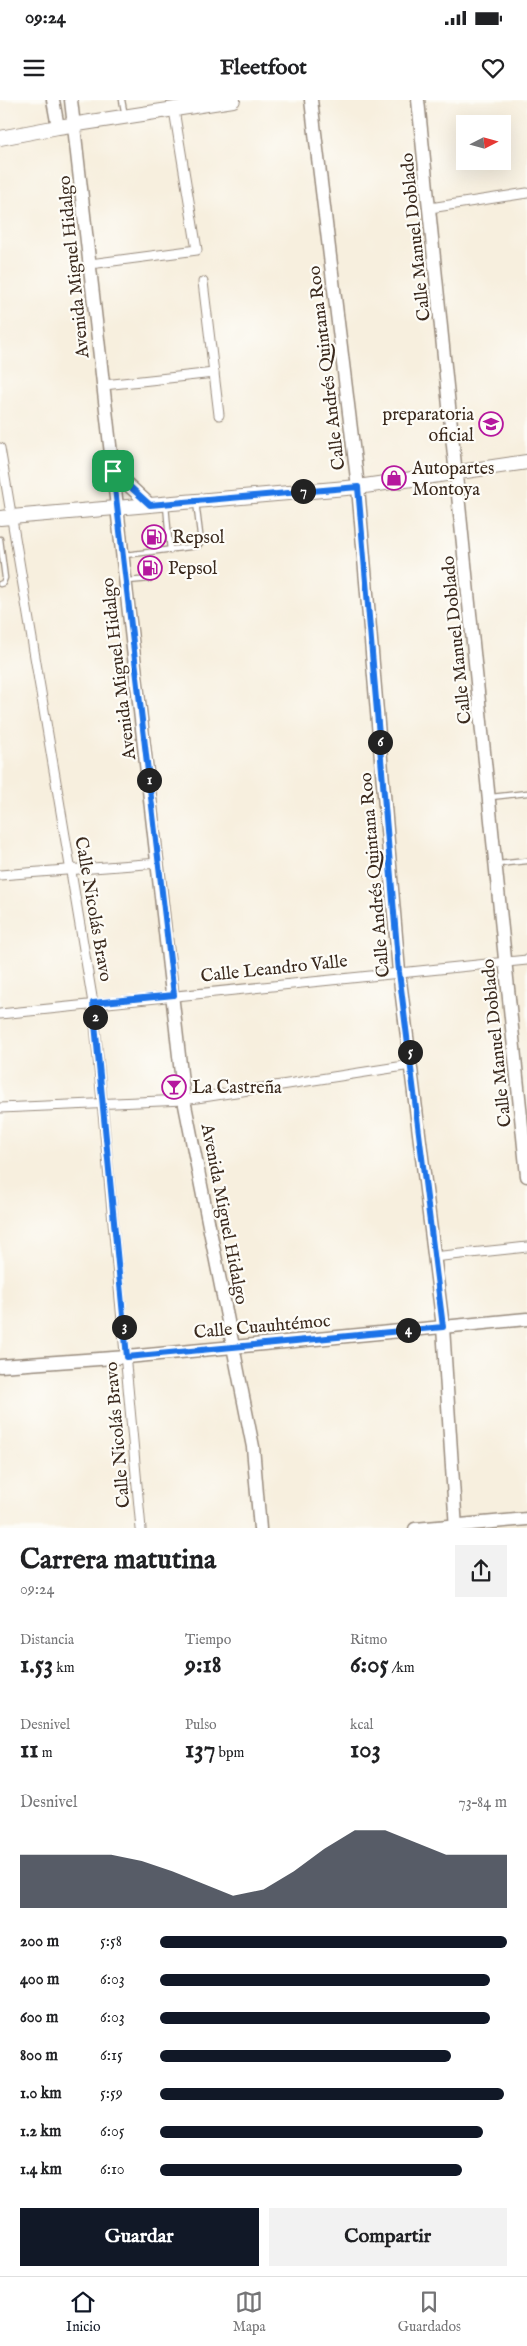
<!DOCTYPE html>
<html lang="es">
<head>
<meta charset="utf-8">
<style>
  body { margin:0; font-family:"IM FELL English",serif; background:#f2f2f2; color:#202124; height:100vh; display:flex; flex-direction:column; font-size:19px; white-space:nowrap }
  * { box-sizing:border-box; margin:0 }
  p { font-size:16px; color:#757577 }
  .icon { flex:none; width:28px; height:28px; fill:none; stroke:currentColor; stroke-width:2; stroke-linecap:round; stroke-linejoin:round }
  .map { position:relative; height:1428px; overflow:hidden }
  .side { display:flex; flex-direction:column; background:#fff; flex:1 }
  .side>* { flex:none }
  .needle { width:32px; rotate:84deg }
  .tools { position:absolute; left:456px; top:15px; display:grid; gap:10px }
  .tools a { display:grid; place-items:center; width:55px; height:55px; border-radius:0px; background:#fff; box-shadow:0 5px 20px #0002; font-size:25px }
  .pin { position:absolute; display:grid; place-items:center; width:42px; height:42px; color:#fff; margin:-21px; border-radius:10px; box-shadow:0 2px 8px #0006 }
  .km { position:absolute; width:25px; height:25px; margin:-12px; border-radius:50%; background:#222; color:#fff; font-size:14px; line-height:25px; text-align:center }
  .round { display:grid; place-items:center; flex:none; width:52px; height:52px; border-radius:0px; background:#f2f2f2 }
  .headline { display:flex; align-items:center; justify-content:space-between; height:85px; padding:0 20px }
  h1 { font-size:28px; font-weight:700; line-height:38px }
  .figures { display:grid; grid-template-columns:repeat(3,1fr); gap:8px; height:85px; padding:5px 20px }
  .figures div { display:grid; align-content:center }
  .figures b { font-size:25px; font-weight:700 }
  .figures small { font-size:14px; font-weight:400 }
  .figures p { font-size:14px }
  .chart { height:140px; padding:10px 20px }
  .chart p { display:flex; justify-content:space-between }
  .chart svg { width:100%; height:90px; margin-top:5px; fill:#111827; opacity:.7 }
  .primary-button { display:flex; gap:10px; margin-top:auto; padding:10px 20px }
  .primary-button a { flex:1; height:58px; border-radius:0px; background:#111827; color:#fff; font-size:20px; font-weight:700; line-height:58px; text-align:center }
  .primary-button a+a { background:#f2f2f2; color:#202124 }
  ul { padding:0 20px; list-style:none; font-size:16px }
  li { display:grid; grid-template-columns:80px 60px 1fr; align-items:center; height:38px }
  li i { height:12px; border-radius:6px; background:#111827 }
  .status { display:flex; justify-content:space-between; align-items:center; height:35px; padding:0 25px; background:#fff; direction:ltr }
  .status svg { height:14px; fill:currentColor }
  header { display:flex; justify-content:space-between; align-items:center; height:65px; padding:0 20px; background:#fff; font-size:22px; font-weight:700 }
  .dock { display:flex; justify-content:space-around; align-items:center; height:70px; border-top:1px solid #e0e0e0; background:#fff; font-size:14px; color:#757577 }
  .dock a { display:grid; justify-items:center; gap:2px }
  .dock .on { color:#111827 }
  .map>svg:first-child { display:block }
  .lines { fill:none; stroke-linecap:round; stroke-linejoin:round }
  .lane-casing { stroke:#998c7e; stroke-width:7 }
  .street-casing { stroke:#998c7e; stroke-width:11 }
  .secondary-casing { stroke:#998c7e; stroke-width:15 }
  .primary-casing { stroke:#998c7e; stroke-width:16 }
  .lane { stroke:#fff; stroke-width:4.5 }
  .street { stroke:#fff; stroke-width:9 }
  .secondary { stroke:#fff; stroke-width:12 }
  .primary { stroke:#fff; stroke-width:14 }
  .route-casing { stroke:#fff; stroke-width:10 }
  .route { stroke:#1a73e8; stroke-width:6 }
  .labels { text-anchor:middle; stroke-width:4.5; stroke-linejoin:round; paint-order:stroke }
  .street-label { font-size:18px; fill:#3b2a1e; stroke:#fdfcf7 }
  .poi-label { font-size:18px; fill:#3b2a1e; stroke:#fdfcf7; text-anchor:start }
</style>
</head>
<body>
<div class="status"><b>09:24</b><svg viewBox="0 0 49 12"><path d="M0 12V9h3v3zM5 12V6h3v6zM10 12V3h3v9zM15 12V0h3v12zM26 1h20v11H26zM47 4h2v5h-2z"/></svg></div>
<header><svg class="icon" aria-label="menu" viewBox="0 0 24 24"><path d="M4 6h16M4 12h16M4 18h16"/></svg>Fleetfoot<svg class="icon" aria-label="heart" viewBox="0 0 24 24"><path d="M12 20l-8-8c-3-5 5-10 8-4 3-6 11-1 8 4z"/></svg></header>
<div class="map">
<svg width="527" height="1429" viewBox="0 0 527 1429">
  <rect width="100%" height="100%" fill="#fdfcf7"/>
  <filter id="ink" filterUnits="userSpaceOnUse"><feTurbulence type="fractalNoise" baseFrequency=".02" numOctaves="2"/><feDisplacementMap in="SourceGraphic" scale="10" xChannelSelector="R" yChannelSelector="G"/><feConvolveMatrix kernelMatrix="1 2 1 2 8 2 1 2 1" color-interpolation-filters="sRGB"/></filter>
  <filter id="wash" filterUnits="userSpaceOnUse"><feTurbulence type="fractalNoise" baseFrequency=".0096" numOctaves="4" result="noise"/><feDisplacementMap in="SourceGraphic" scale="20" xChannelSelector="R" yChannelSelector="G"/><feGaussianBlur stdDeviation="1.12" result="paint"/><feColorMatrix in="noise" values="0 0 0 0 0 0 0 0 0 0 0 0 0 0 0 0 0 1.4 0 .05"/><feComposite in="paint" operator="in"/></filter>
  <g filter="url(#wash)">
    <rect width="100%" height="100%" fill="#f7efde"/>
  </g>
  <g filter="url(#ink)">
    <g class="lines">
      <g class="lane-casing">
        <g id="lane">
          <path d="M 122,0 L 125,16"/>
          <path d="M 166,405 L 170,451"/>
          <path d="M 0,439 L 5,478 L 3,483 L 0,484"/>
          <path d="M 125,455 L 198,446 L 201,442 L 196,402"/>
          <path d="M 128,481 L 150,479 L 152,476"/>
          <path d="M 491,697 L 527,693"/>
          <path d="M 498,764 L 527,761"/>
        </g>
      </g>
      <g class="street-casing">
        <g id="street">
          <path d="M 430,108 L 527,93"/>
          <path d="M 90,164 L 197,150 L 174,10"/>
          <path d="M 203,182 L 219,315"/>
          <path d="M 104,285 L 214,273"/>
          <path d="M 0,348 L 93,903 L 141,1429"/>
          <path d="M 0,775 L 159,763"/>
          <path d="M 0,914 L 527,860"/>
          <path d="M 0,1008 L 184,1000 L 411,965"/>
          <path d="M 433,1157 L 527,1147"/>
        </g>
      </g>
      <g class="secondary-casing">
        <g id="secondary">
          <path d="M 53,0 L 58,27"/>
          <path d="M 71,0 L 184,1000 L 253,1347 L 260,1429"/>
          <path d="M 311,0 L 358,387 L 399,872 L 443,1227 L 456,1429"/>
          <path d="M 418,0 L 527,1076"/>
          <path d="M 113,371 L 150,405"/>
          <path d="M 0,1266 L 127,1257 L 527,1219"/>
          <path d="M 415,1429 L 527,1419"/>
        </g>
      </g>
      <g class="primary-casing">
        <g id="primary">
          <path d="M 0,38 L 58,27 L 233,0"/>
          <path d="M 0,418 L 358,387 L 527,362"/>
        </g>
      </g>
      <use href="#lane" class="lane"/>
      <use href="#street" class="street"/>
      <use href="#secondary" class="secondary"/>
      <use href="#primary" class="primary"/>
    </g>
  </g>
  <g class="lines" filter="url(#ink)">
    <g class="route-casing">
      <path id="route" d="M 113,371 L 150,405 L 358,387 L 399,872 L 443,1227 L 127,1257 L 93,903 L 174,895 Z"/>
    </g>
    <use href="#route" class="route"/>
  </g>
  <defs>
    <g id="school-ring" transform="scale(1.25)"><circle r="9.5" fill="#fdfcf7" stroke="#b5179e" stroke-width="1.5"/><path d="M0-5L7-2L0 1L-7-2ZM-4 1L0 2.5L4 1V4Q0 6-4 4Z" fill="#b5179e"/></g>
    <g id="shop-ring" transform="scale(1.25)"><circle r="9.5" fill="#fdfcf7" stroke="#b5179e" stroke-width="1.5"/><path d="M-5-2.5h2.3a2.7 3.5 0 0 1 5.4 0H5L5.5 6h-11ZM-1.5-2.5h3a1.5 2.3 0 0 0-3 0Z" fill="#b5179e"/></g>
    <g id="fuel-ring" transform="scale(1.25)"><circle r="9.5" fill="#fdfcf7" stroke="#b5179e" stroke-width="1.5"/><path d="M-5.5-6h7V0h2V4h1.3V-2.5L3-4.5l.8-.8L6-3V5H2.5V1h-1V6h-7ZM-4.2-4.7v3.2H.2V-4.7Z" fill="#b5179e"/></g>
    <g id="bar-ring" transform="scale(1.25)"><circle r="9.5" fill="#fdfcf7" stroke="#b5179e" stroke-width="1.5"/><path d="M-6-5H6L.8 .8V4.5H3.5V6h-7V4.5H-.8V.8Z" fill="#b5179e"/></g>
  </defs>
  <g fill-rule="evenodd">
    <use href="#school-ring" x="491" y="324"/>
    <use href="#shop-ring" x="394" y="378"/>
    <use href="#fuel-ring" x="154" y="437"/>
    <use href="#fuel-ring" x="150" y="468"/>
    <use href="#bar-ring" x="174" y="987"/>
  </g>
  <g class="labels">
    <g class="street-label">
      <text transform="translate(415 137) rotate(-96)" y="6">Calle Manuel Doblado</text>
      <text transform="translate(73 167) rotate(-96)" y="6">Avenida Miguel Hidalgo</text>
      <text transform="translate(326 268) rotate(-97)" y="6">Calle Andrés Quintana Roo</text>
      <text transform="translate(456 540) rotate(-96)" y="6">Calle Manuel Doblado</text>
      <text transform="translate(118 569) rotate(-97)" y="6">Avenida Miguel Hidalgo</text>
      <text transform="translate(374 775) rotate(-95)" y="6">Calle Andrés Quintana Roo</text>
      <text transform="translate(94 809) rotate(80)" y="6">Calle Nicolás Bravo</text>
      <text transform="translate(274 868) rotate(-6)" y="6">Calle Leandro Valle</text>
      <text transform="translate(496 943) rotate(-96)" y="6">Calle Manuel Doblado</text>
      <text transform="translate(225 1114) rotate(79)" y="6">Avenida Miguel Hidalgo</text>
      <text transform="translate(262 1226) rotate(-5)" y="6">Calle Cuauhtémoc</text>
      <text transform="translate(117 1335) rotate(-95)" y="6">Calle Nicolás Bravo</text>
    </g>
    <g class="poi-label">
      <text x="474" y="320" text-anchor="end">preparatoria<tspan x="474" dy="21">oficial</tspan></text>
      <text x="412" y="374">Autopartes<tspan x="412" dy="21">Montoya</tspan></text>
      <text x="172" y="443">Repsol</text>
      <text x="168" y="474">Pepsol</text>
      <text x="192" y="993">La Castreña</text>
    </g>
  </g>
</svg>
<div class="tools">
<a><svg class="needle" viewBox="-14 -14 28 28"><path d="M0-13l5 13h-10z" fill="#e53935"/><path d="M0 13l5-13h-10z" fill="#757577"/></svg></a>
</div>
<div class="pin" style="left:113px;top:371px;background:#1e9e55"><svg class="icon" aria-label="arrive" viewBox="0 0 24 24"><path d="M6 21V4h12l-3 4 3 4H6"/></svg></div>
<b class="km" style="left:149px;top:680px">1</b>
<b class="km" style="left:95px;top:917px">2</b>
<b class="km" style="left:124px;top:1227px">3</b>
<b class="km" style="left:408px;top:1230px">4</b>
<b class="km" style="left:410px;top:952px">5</b>
<b class="km" style="left:380px;top:642px">6</b>
<b class="km" style="left:303px;top:391px">7</b>
</div>
<section class="side">
<div class="headline"><div><h1>Carrera matutina</h1><p>09:24</p></div><a class="round"><svg class="icon" aria-label="share" viewBox="0 0 24 24"><path d="M12 15V3M7 8l5-5 5 5M5 13v7h14v-7"/></svg></a></div>
<div class="figures">
<div><p>Distancia</p><b>1.53<small> km</small></b></div>
<div><p>Tiempo</p><b>9:18</b></div>
<div><p>Ritmo</p><b>6:05<small> /km</small></b></div>
</div>
<div class="figures">
<div><p>Desnivel</p><b>11<small> m</small></b></div>
<div><p>Pulso</p><b>137<small> bpm</small></b></div>
<div><p>kcal</p><b>103</b></div>
</div>
<div class="chart"><p><span>Desnivel</span>73–84 m</p>
<svg viewBox="0 0 160 44" preserveAspectRatio="none"><path d="M0 44V18L10 18L20 18L30 18L40 21L50 26L60 32L70 38L80 35L90 26L100 15L110 6L120 6L130 12L140 18L150 18L160 18V44z"/></svg>
</div>
<ul>
<li><b>200 m</b>5:58<i style="width:100%"></i></li>
<li><b>400 m</b>6:03<i style="width:95%"></i></li>
<li><b>600 m</b>6:03<i style="width:95%"></i></li>
<li><b>800 m</b>6:15<i style="width:84%"></i></li>
<li><b>1.0 km</b>5:59<i style="width:99%"></i></li>
<li><b>1.2 km</b>6:05<i style="width:93%"></i></li>
<li><b>1.4 km</b>6:10<i style="width:87%"></i></li>
</ul>
<div class="primary-button"><a>Guardar</a><a>Compartir</a></div>
</section>
<nav class="dock">
<a class="on"><svg class="icon" aria-label="home" viewBox="0 0 24 24"><path d="M3 11l9-7 9 7M6 9v11h12V9"/></svg>Inicio</a>
<a><svg class="icon" aria-label="map" viewBox="0 0 24 24"><path d="M3 6l6-2 6 2 6-2v14l-6 2-6-2-6 2zM9 4v14M15 6v14"/></svg>Mapa</a>
<a><svg class="icon" aria-label="saved" viewBox="0 0 24 24"><path d="M7 4h10v16l-5-4-5 4z"/></svg>Guardados</a>
</nav>
</body>
</html>
